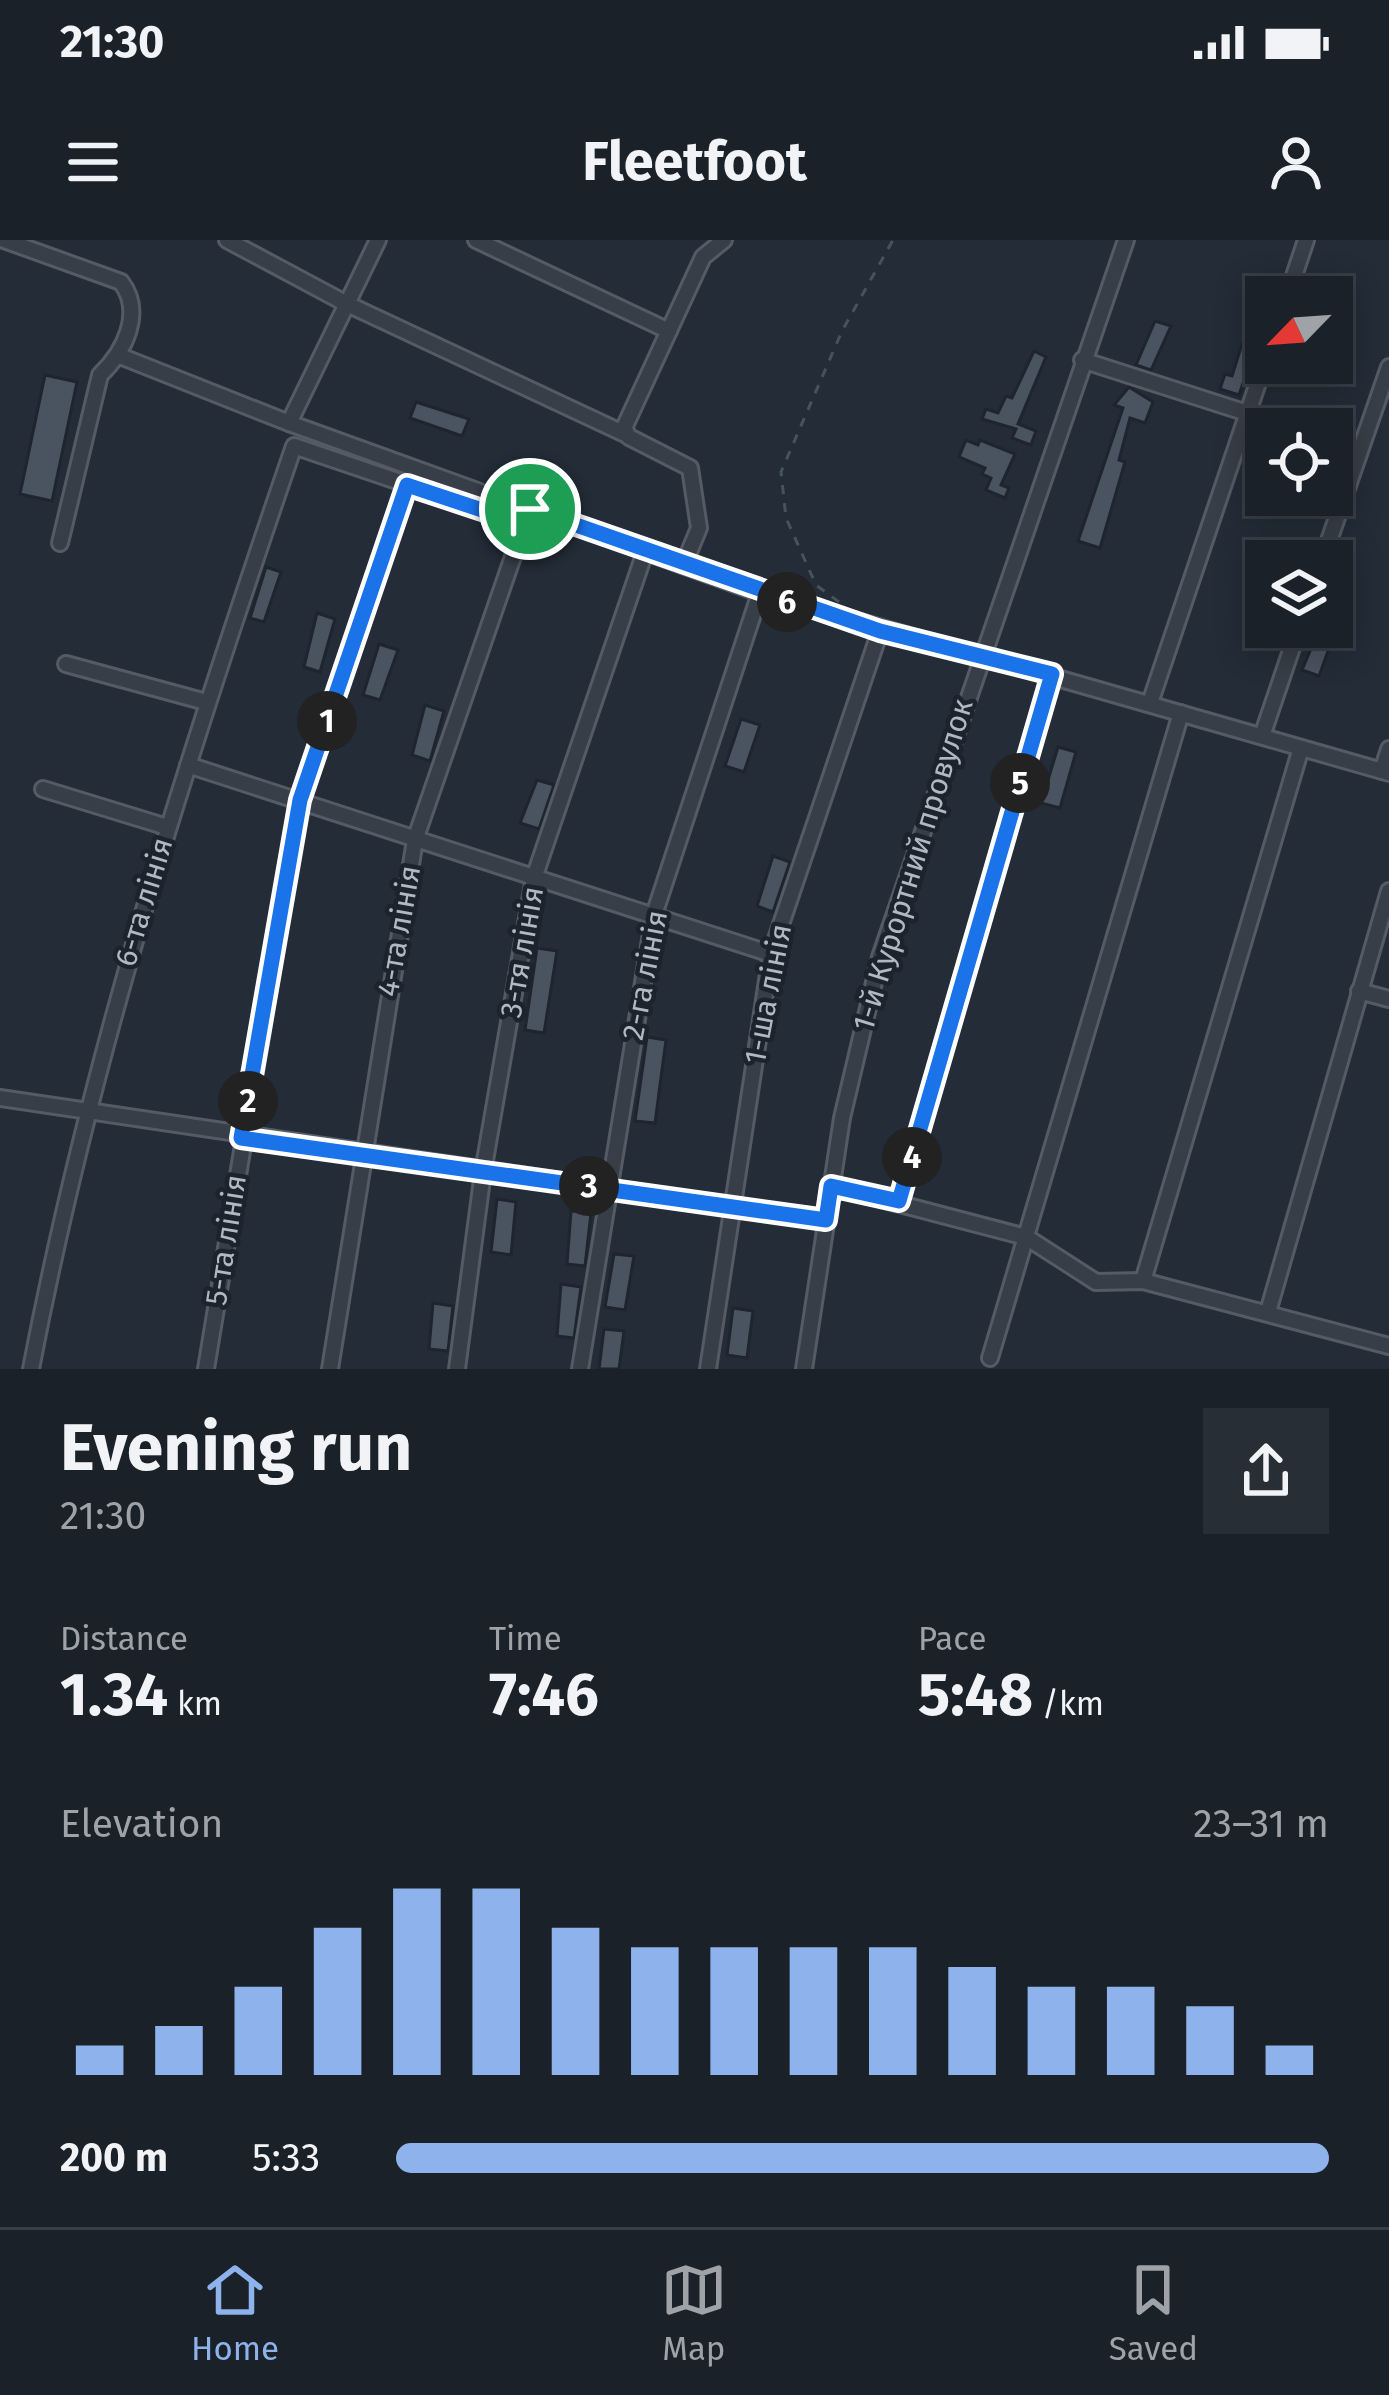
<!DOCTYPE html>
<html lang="en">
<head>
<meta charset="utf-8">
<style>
  body { margin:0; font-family:"Fira Sans",sans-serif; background:#272e35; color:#f1f3f6; height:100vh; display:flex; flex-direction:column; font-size:45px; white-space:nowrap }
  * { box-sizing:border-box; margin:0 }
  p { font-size:39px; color:#9fa3a8 }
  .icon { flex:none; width:66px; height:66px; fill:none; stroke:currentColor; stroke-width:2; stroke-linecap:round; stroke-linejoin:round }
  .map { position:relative; height:1129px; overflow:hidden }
  .drawer { display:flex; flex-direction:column; background:#1a2129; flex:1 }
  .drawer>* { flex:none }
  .needle { width:78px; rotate:245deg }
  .controls { position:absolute; left:1245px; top:36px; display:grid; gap:24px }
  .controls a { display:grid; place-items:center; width:108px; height:108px; border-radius:0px; background:#1a2129; box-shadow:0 6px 30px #0003,0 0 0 3px #383e46; font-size:60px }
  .pin { position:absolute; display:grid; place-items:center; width:102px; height:102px; color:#fff; margin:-51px; border:6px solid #fff; border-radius:50%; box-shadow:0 3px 12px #0007 }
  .km { position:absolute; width:60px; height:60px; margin:-30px; border-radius:50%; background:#222; color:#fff; font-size:33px; line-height:60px; text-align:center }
  .round { display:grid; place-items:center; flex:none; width:126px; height:126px; border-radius:0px; background:#272e35 }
  .head { display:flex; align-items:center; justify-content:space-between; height:204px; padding:0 60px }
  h1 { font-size:66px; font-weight:700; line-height:90px }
  .metrics { display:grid; grid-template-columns:repeat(3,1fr); gap:18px; height:204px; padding:12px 60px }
  .metrics div { display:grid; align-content:center }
  .metrics b { font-size:60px; font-weight:700 }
  .metrics small { font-size:33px; font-weight:400 }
  .metrics p { font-size:33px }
  .chart { height:336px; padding:24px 60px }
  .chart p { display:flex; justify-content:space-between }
  .chart svg { width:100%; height:216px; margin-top:12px; stroke:#8eb2ec; stroke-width:6 }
  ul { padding:0 60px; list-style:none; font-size:39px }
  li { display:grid; grid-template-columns:192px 144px 1fr; align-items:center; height:90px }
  li i { height:30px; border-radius:15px; background:#8eb2ec }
  .status { display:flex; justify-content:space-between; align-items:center; height:84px; padding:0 60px; background:#1a2129; direction:ltr }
  .status svg { height:33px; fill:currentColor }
  header { display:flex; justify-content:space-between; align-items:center; height:156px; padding:0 60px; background:#1a2129; font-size:54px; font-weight:700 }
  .menu { display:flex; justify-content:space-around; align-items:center; height:168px; border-top:3px solid #383e46; background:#1a2129; font-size:33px; color:#9fa3a8 }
  .menu a { display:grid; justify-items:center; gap:6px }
  .menu .selected { color:#8eb2ec }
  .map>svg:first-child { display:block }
  .building { fill:#4a5360; stroke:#1e252e; stroke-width:3 }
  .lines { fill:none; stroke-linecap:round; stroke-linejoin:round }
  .minor-casing { stroke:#545b65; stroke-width:20 }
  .path { stroke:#455557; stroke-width:3; stroke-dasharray:9 9; stroke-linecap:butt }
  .minor { stroke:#373e47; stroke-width:14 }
  .route-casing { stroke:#fff; stroke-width:24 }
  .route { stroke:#1a73e8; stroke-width:15 }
  .labels { text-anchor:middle; stroke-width:9; stroke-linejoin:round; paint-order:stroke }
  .street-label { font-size:30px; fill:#b1b8c3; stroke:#1c232c }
</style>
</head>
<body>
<div class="status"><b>21:30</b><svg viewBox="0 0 49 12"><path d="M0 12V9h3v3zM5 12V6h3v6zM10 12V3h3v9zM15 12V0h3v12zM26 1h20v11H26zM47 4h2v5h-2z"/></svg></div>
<header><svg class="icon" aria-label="menu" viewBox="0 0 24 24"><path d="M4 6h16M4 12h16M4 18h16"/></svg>Fleetfoot<svg class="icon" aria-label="person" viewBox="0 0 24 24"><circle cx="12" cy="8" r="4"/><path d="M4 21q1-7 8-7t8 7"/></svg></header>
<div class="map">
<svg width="1389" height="1129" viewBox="0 0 1389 1129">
  <rect width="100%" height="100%" fill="#232c37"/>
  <g class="building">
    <path d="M 1155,81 L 1171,86 L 1151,130 L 1136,125 Z"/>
    <path d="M 1242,104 L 1255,108 L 1239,155 L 1220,149 L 1225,134 L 1232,136 Z"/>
    <path d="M 1034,111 L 1046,117 L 1018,184 L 1036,191 L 1031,205 L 1012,198 L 1016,189 L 982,179 L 986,169 L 998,173 L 1006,156 L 1012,158 Z"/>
    <path d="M 45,135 L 77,142 L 52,261 L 20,254 Z"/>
    <path d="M 1129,147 L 1153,162 L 1145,183 L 1130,178 L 1119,220 L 1125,222 L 1100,308 L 1078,301 L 1123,168 L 1114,165 Z"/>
    <path d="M 416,162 L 469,179 L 462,196 L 410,178 Z"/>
    <path d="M 966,200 L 978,205 L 980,200 L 1015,214 L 1001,245 L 1009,248 L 1005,258 L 986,250 L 991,238 L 982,234 L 985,228 L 959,217 Z"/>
    <path d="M 266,327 L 281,332 L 264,382 L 250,378 Z"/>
    <path d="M 317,373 L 335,379 L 320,432 L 304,427 Z"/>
    <path d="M 1320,387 L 1335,392 L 1319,436 L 1302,430 Z"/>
    <path d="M 379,404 L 398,410 L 380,460 L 363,455 Z"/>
    <path d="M 425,465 L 444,471 L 430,521 L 412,515 Z"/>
    <path d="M 741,479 L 760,485 L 744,532 L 725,526 Z"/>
    <path d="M 1058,507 L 1076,512 L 1060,568 L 1041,563 Z"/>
    <path d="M 537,540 L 554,545 L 539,589 L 520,583 Z"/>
    <path d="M 773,616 L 790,622 L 773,672 L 757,666 Z"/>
    <path d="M 537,708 L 557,711 L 544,793 L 525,790 Z"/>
    <path d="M 647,797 L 666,800 L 655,883 L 635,881 Z"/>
    <path d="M 497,959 L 516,962 L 511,1015 L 491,1012 Z"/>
    <path d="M 571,971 L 591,973 L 585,1026 L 567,1024 Z"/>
    <path d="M 614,1014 L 634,1016 L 625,1070 L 605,1067 Z"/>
    <path d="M 561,1044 L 581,1047 L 574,1098 L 557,1096 Z"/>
    <path d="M 433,1063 L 453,1066 L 448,1111 L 429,1109 Z"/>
    <path d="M 733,1068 L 753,1071 L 747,1118 L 727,1115 Z"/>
    <path d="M 604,1089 L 624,1091 L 619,1129 L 599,1129 Z"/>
  </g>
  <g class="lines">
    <g class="minor-casing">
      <g id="minor">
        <path d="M 4,0 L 121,42 C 144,72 125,111 100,135 L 60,303"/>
        <path d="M 227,0 L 345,63 L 627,195"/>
        <path d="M 476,0 L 669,91"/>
        <path d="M 1287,57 L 1306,0"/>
        <path d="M 120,116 L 289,183 L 760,353 L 1389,533"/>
        <path d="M 1082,120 L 1247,173"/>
        <path d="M 289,183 L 378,0"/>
        <path d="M 1322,321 L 1389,127"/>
        <path d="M 684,324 L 699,288 L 690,228 L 629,197 L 624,188 L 703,17 L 724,0"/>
        <path d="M 66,424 L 206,462"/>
        <path d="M 1150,463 L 1266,119"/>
        <path d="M 1262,496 L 1299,387"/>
        <path d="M 188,525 L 771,714"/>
        <path d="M 1382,531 L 1389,509"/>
        <path d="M 43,549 L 167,587"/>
        <path d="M 1359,751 L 1389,759"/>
        <path d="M 0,858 L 826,980"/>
        <path d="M 831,946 L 1026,997 L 1096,1042 L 1143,1041 L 1389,1106"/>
        <path d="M 899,961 L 1052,434"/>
        <path d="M 1143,1041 L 1301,508"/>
        <path d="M 1268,1072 L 1389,651"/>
        <path d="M 990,1118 L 1181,473"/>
        <path d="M 31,1129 C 91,814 190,509 294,206 L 524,284"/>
        <path d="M 206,1129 L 300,560 L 407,245"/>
        <path d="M 330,1129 L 415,600 L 526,279"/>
        <path d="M 457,1129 L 483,932 L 534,638 L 646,309"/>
        <path d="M 580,1129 L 654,675 L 760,353"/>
        <path d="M 708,1129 L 771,714 L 880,391"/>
        <path d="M 804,1129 L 842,878 L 880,717 L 1126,0"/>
      </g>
    </g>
    <path class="path" d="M 839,362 L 816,345 L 786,278 L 781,232 L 842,91 L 893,0"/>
    <use href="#minor" class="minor"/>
  </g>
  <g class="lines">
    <g class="route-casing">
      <path id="route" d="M 407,245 L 524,284 L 530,269 L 880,391 L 1052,434 L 899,961 L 831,946 L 826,980 L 241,898 L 300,560 Z"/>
    </g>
    <use href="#route" class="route"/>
  </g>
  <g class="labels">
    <g class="street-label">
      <text transform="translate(913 625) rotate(-73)" y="10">1-й Курортний провулок</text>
      <text transform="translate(144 662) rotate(-73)" y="10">6-та лінія</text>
      <text transform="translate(399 691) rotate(-80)" y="10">4-та лінія</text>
      <text transform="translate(522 712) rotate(-80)" y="10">3-тя лінія</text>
      <text transform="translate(645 735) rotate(-79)" y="10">2-га лінія</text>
      <text transform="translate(768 754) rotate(-79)" y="10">1-ша лінія</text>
      <text transform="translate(226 1000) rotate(-81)" y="10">5-та лінія</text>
    </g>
  </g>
</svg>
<div class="controls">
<a><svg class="needle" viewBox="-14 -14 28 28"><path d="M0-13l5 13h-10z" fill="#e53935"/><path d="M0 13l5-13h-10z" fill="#9fa3a8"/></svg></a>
<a><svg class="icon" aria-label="locate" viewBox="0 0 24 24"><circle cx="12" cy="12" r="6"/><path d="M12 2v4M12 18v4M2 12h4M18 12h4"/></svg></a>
<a><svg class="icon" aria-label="layers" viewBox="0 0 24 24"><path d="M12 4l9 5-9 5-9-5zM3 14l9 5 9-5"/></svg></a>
</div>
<div class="pin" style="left:530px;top:269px;background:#1e9e55"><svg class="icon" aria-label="arrive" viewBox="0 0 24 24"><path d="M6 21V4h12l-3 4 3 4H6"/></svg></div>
<b class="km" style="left:327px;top:481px">1</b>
<b class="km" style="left:248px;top:861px">2</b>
<b class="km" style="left:589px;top:946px">3</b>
<b class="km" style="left:912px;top:917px">4</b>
<b class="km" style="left:1020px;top:543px">5</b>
<b class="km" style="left:787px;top:362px">6</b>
</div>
<section class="drawer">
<div class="head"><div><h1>Evening run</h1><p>21:30</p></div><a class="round"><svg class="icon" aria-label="share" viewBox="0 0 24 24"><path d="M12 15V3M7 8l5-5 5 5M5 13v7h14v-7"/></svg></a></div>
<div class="metrics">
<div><p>Distance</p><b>1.34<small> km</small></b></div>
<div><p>Time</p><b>7:46</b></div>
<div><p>Pace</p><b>5:48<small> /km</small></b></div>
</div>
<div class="chart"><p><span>Elevation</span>23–31 m</p>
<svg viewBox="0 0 160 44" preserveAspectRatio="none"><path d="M5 44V38M15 44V34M25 44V26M35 44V14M45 44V6M55 44V6M65 44V14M75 44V18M85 44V18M95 44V18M105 44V18M115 44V22M125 44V26M135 44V26M145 44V30M155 44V38"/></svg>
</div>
<ul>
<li><b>200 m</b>5:33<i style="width:100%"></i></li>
</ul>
</section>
<nav class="menu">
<a class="selected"><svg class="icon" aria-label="home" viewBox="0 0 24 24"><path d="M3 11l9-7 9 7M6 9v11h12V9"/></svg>Home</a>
<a><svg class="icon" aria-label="map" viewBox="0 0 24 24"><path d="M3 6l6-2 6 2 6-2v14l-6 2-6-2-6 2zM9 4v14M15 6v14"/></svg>Map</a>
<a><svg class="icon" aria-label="saved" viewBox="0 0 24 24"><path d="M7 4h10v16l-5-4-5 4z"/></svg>Saved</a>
</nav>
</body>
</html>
